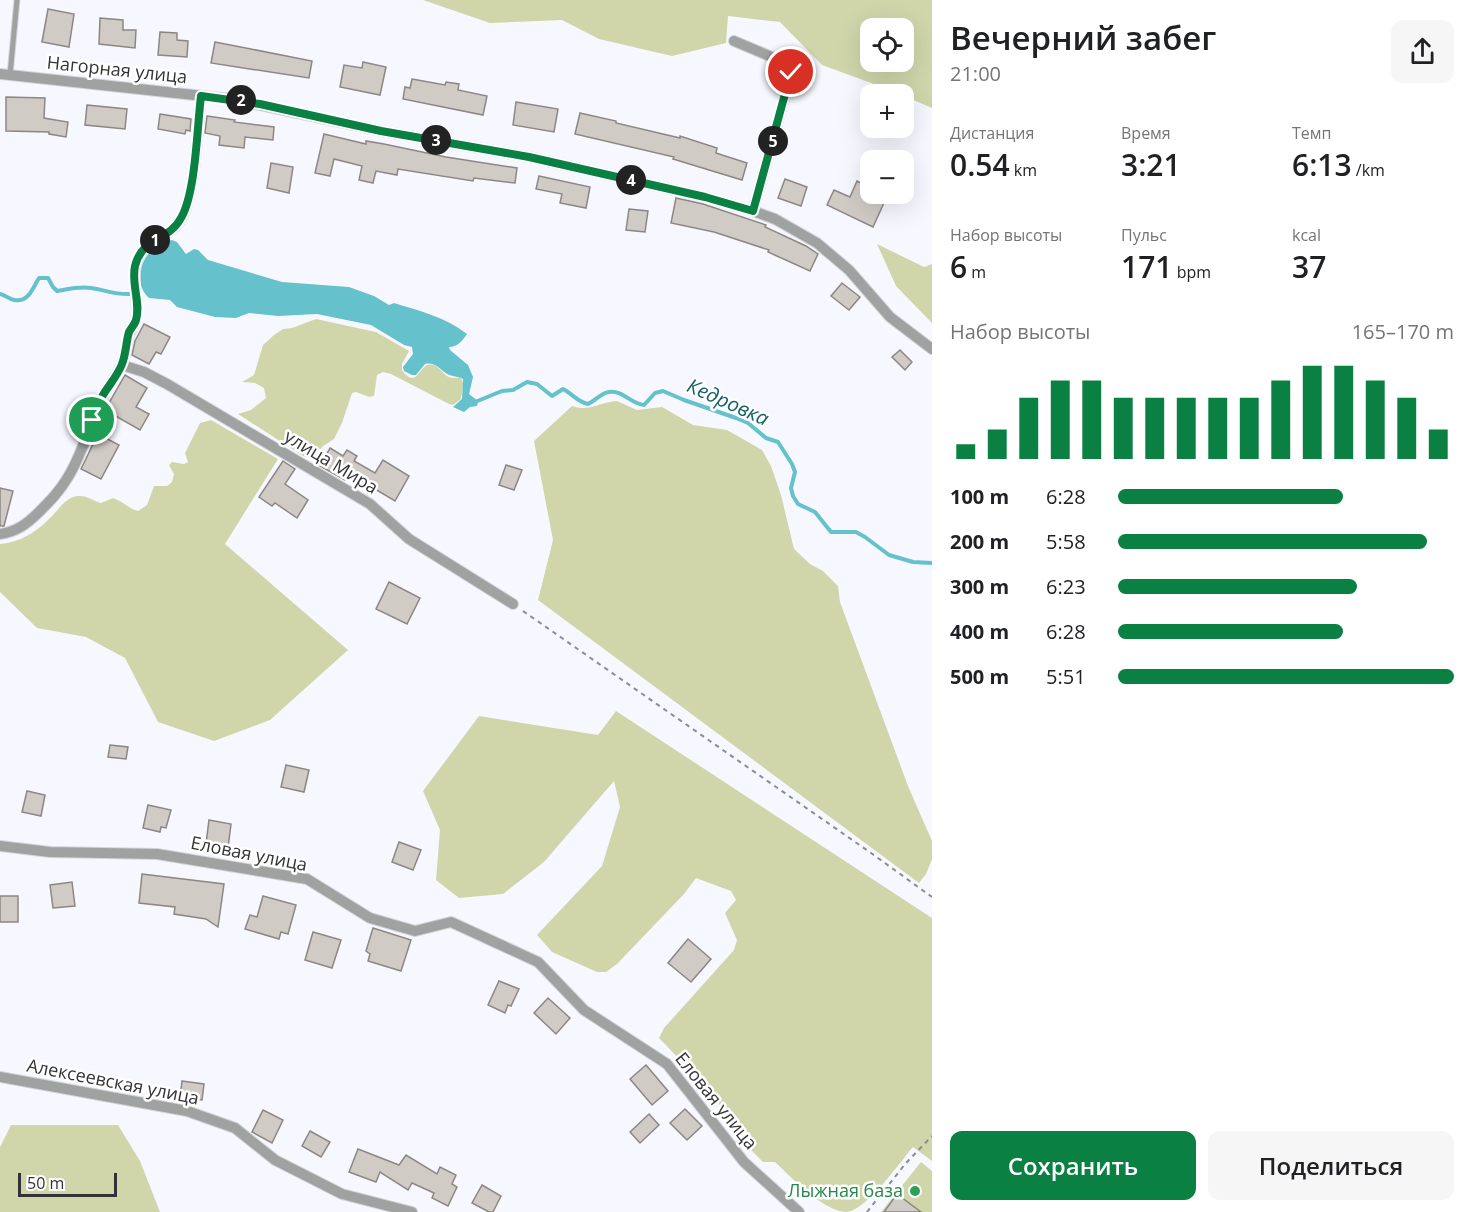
<!DOCTYPE html>
<html lang="ru">
<head>
<meta charset="utf-8">
<style>
  body { margin:0; font-family:"Open Sans",sans-serif; background:#f6f6f6; color:#202124; height:100vh; display:flex; flex-direction:column; font-size:22px; white-space:nowrap }
  * { box-sizing:border-box; margin:0 }
  p { font-size:20px; color:#757577 }
  .icon { flex:none; width:33px; height:33px; fill:none; stroke:currentColor; stroke-width:2; stroke-linecap:round; stroke-linejoin:round }
  .map { position:relative; flex:1; overflow:hidden }
  .details { display:flex; flex-direction:column; background:#fff; width:540px }
  .details>* { flex:none }
  .controls { position:absolute; left:860px; top:18px; display:grid; gap:12px }
  .controls a { display:grid; place-items:center; width:54px; height:54px; border-radius:12px; background:#fff; box-shadow:0 6px 24px #0002; font-size:30px }
  .scale { position:absolute; left:18px; bottom:15px; width:99px; box-sizing:border-box; padding-left:6px; border:3px solid #333336; border-top:0; font-size:16px; line-height:21px; white-space:nowrap; color:#333336; -webkit-text-stroke:4px #fff; paint-order:stroke }
  .pin { position:absolute; display:grid; place-items:center; width:51px; height:51px; color:#fff; margin:-26px; border:3px solid #fff; border-radius:50%; box-shadow:0 2px 6px #0007 }
  .km { position:absolute; width:30px; height:30px; margin:-15px; border-radius:50%; background:#222; color:#fff; font-size:16px; line-height:30px; text-align:center }
  .round { display:grid; place-items:center; flex:none; width:63px; height:63px; border-radius:12px; background:#f6f6f6 }
  .headline { display:flex; align-items:center; justify-content:space-between; height:102px; padding:0 18px }
  h1 { font-size:33px; font-weight:600; line-height:45px }
  .figures { display:grid; grid-template-columns:repeat(3,1fr); gap:9px; height:102px; padding:6px 18px }
  .figures div { display:grid; align-content:center }
  .figures b { font-size:30px; font-weight:600 }
  .figures small { font-size:16px; font-weight:400 }
  .figures p { font-size:16px }
  .chart { height:168px; padding:12px 18px }
  .chart p { display:flex; justify-content:space-between }
  .chart svg { width:100%; height:108px; margin-top:6px; stroke:#0b8043; stroke-width:6 }
  .button { display:flex; gap:12px; margin-top:auto; padding:12px 18px }
  .button a { flex:1; height:69px; border-radius:12px; background:#0b8043; color:#fff; font-size:24px; font-weight:600; line-height:69px; text-align:center }
  .button a+a { background:#f6f6f6; color:#202124 }
  ul { padding:0 18px; list-style:none; font-size:20px }
  li { display:grid; grid-template-columns:96px 72px 1fr; align-items:center; height:45px }
  li i { height:15px; border-radius:8px; background:#0b8043 }
  main { display:flex; flex:1; min-height:0 }
  .map>svg:first-child { display:block }
  .green { fill:#d0d6aa; fill-rule:evenodd }
  .water { fill:#65c1cb }
  .lines { fill:none; stroke-linecap:round; stroke-linejoin:round }
  .stream { stroke:#65c1cb; stroke-width:4 }
  .building { fill:#d1cbc6; stroke:#8d8783; stroke-width:1.5 }
  .lane-casing { stroke:#d4d5db; stroke-width:7 }
  .street-casing { stroke:#d4d5db; stroke-width:12 }
  .path { stroke:#8b8c91; stroke-width:2; stroke-dasharray:4.5 4.5; stroke-linecap:butt }
  .lane { stroke:#9fa2a1; stroke-width:5 }
  .street { stroke:#9fa2a1; stroke-width:10 }
  .route-casing { stroke:#fff; stroke-width:12 }
  .route { stroke:#0b8043; stroke-width:8 }
  .leisure-dot { fill:#2e9e5b; stroke:#fff; stroke-width:2 }
  .labels { text-anchor:middle; stroke-width:5; stroke-linejoin:round; paint-order:stroke }
  .street-label { font-size:18px; fill:#333336; stroke:#fff }
  .leisure-label { font-size:18px; fill:#27864d; stroke:#fff; text-anchor:end }
  .water-label { font-size:20px; font-style:italic; fill:#136168; stroke:#fff }
</style>
</head>
<body>
<main>
<div class="map">
<svg width="932" height="1212" viewBox="0 0 932 1212">
  <rect width="100%" height="100%" fill="#f7f8ff"/>
  <g class="green">
    <path d="M 423,0 L 932,0 L 932,108 L 893,91 L 822,65 L 780,22 L 728,16 L 726,43 L 672,56 L 599,39 L 562,20 L 490,23 ZM 870,28 L 903,28 L 903,62 L 870,62 Z"/>
    <path d="M 877,244 L 924,267 L 932,264 L 932,323 L 896,286 Z"/>
    <path d="M 316,319 L 376,332 L 409,351 L 402,364 L 402,370 C 416,389 419,368 427,365 C 436,362 441,372 447,376 C 452,379 457,377 461,378 L 463,383 L 461,399 L 453,405 L 449,404 L 391,374 L 383,372 L 377,375 L 374,396 L 369,397 L 356,392 L 352,393 L 342,423 L 334,439 L 323,446 L 311,459 L 303,456 L 238,414 L 251,410 L 266,398 L 264,388 L 255,383 L 242,382 L 254,375 L 263,345 L 274,335 L 283,329 L 292,328 Z"/>
    <path d="M 617,401 L 637,410 L 662,407 L 693,425 L 727,430 L 762,450 L 771,466 L 781,495 L 794,549 L 810,564 L 823,571 L 838,586 L 840,602 L 908,786 L 932,841 L 932,859 L 926,874 L 919,883 L 538,600 L 553,540 L 534,441 L 572,406 C 589,412 600,402 617,401 Z"/>
    <path d="M 211,420 L 278,459 L 225,544 L 348,650 L 270,720 L 214,741 L 158,722 L 125,658 L 86,637 L 37,628 L 0,592 L 0,544 C 20,542 35,533 49,519 C 58,511 65,497 78,496 C 87,495 93,501 101,503 L 113,498 C 122,501 128,508 138,511 L 147,505 L 154,486 L 167,486 L 172,482 L 174,474 L 169,465 L 172,462 L 184,464 L 188,462 L 185,453 L 200,423 Z"/>
    <path d="M 616,711 L 932,918 L 932,1161 L 913,1147 C 899,1163 868,1209 847,1212 C 824,1212 791,1177 775,1162 L 763,1162 L 753,1152 L 710,1091 L 659,1038 L 664,1028 L 734,950 L 737,940 L 725,913 L 736,900 L 731,891 L 696,878 L 684,894 L 617,964 L 606,972 L 597,972 L 552,952 L 537,935 L 602,866 L 620,807 L 614,781 L 544,862 L 503,894 L 459,898 L 436,880 L 440,830 L 423,791 L 479,716 L 598,735 Z"/>
    <path d="M 11,1125 L 118,1125 L 140,1161 L 160,1212 L 0,1212 L 0,1147 Z"/>
    <path d="M 921,1162 L 932,1171 L 932,1212 L 881,1212 Z"/>
  </g>
  <path class="water" d="M 172,240 L 177,242 L 186,254 L 194,249 L 198,250 L 208,260 L 282,282 L 349,287 L 374,296 L 389,305 L 394,303 C 420,311 445,317 467,334 C 463,340 458,347 449,347 L 450,350 L 468,365 L 473,377 L 469,394 L 478,401 L 477,406 L 470,407 L 464,412 L 453,407 L 462,399 L 463,379 C 460,377 456,377 453,376 C 441,374 438,361 425,364 L 416,375 L 412,375 L 404,371 L 403,367 L 413,354 L 412,347 L 404,345 L 371,325 L 317,314 L 278,316 L 249,313 L 236,318 L 215,317 L 177,307 L 170,300 L 149,298 C 128,278 146,244 172,240 Z"/>
  <g class="lines">
    <g class="stream">
      <path d="M 0,294 C 5,295 9,299 14,300 C 29,303 33,287 39,278 L 48,278 L 53,287 L 57,291 C 69,289 79,286 91,288 C 105,290 116,295 130,294"/>
      <path d="M 475,402 L 502,391 L 513,390 L 527,382 L 537,384 L 552,396 L 563,389 C 573,394 577,402 588,404 C 595,401 601,393 609,392 C 623,390 631,404 644,405 L 655,393 L 663,391 L 684,400 L 736,418 L 748,423 L 766,438 L 778,442 L 792,464 L 795,472 L 791,488 L 793,496 L 798,504 L 815,512 L 831,532 L 856,532 L 865,537 L 889,555 L 913,562 L 932,563"/>
    </g>
  </g>
  <g class="building">
    <path d="M 48,9 L 74,14 L 69,47 L 42,42 Z"/>
    <path d="M 100,18 L 123,20 L 123,30 L 136,30 L 135,48 L 99,44 Z"/>
    <path d="M 160,32 L 177,33 L 177,40 L 188,41 L 187,57 L 158,55 Z"/>
    <path d="M 215,42 L 312,61 L 309,78 L 211,63 Z"/>
    <path d="M 363,62 L 386,67 L 380,95 L 340,87 L 344,65 L 362,68 Z"/>
    <path d="M 412,79 L 445,85 L 446,82 L 459,84 L 458,90 L 487,96 L 483,115 L 403,99 L 405,87 L 410,88 Z"/>
    <path d="M 6,97 L 45,98 L 44,118 L 68,122 L 66,137 L 49,134 L 49,132 L 6,131 Z"/>
    <path d="M 516,102 L 558,109 L 554,132 L 513,125 Z"/>
    <path d="M 87,105 L 127,109 L 125,129 L 85,125 Z"/>
    <path d="M 580,113 L 616,121 L 616,123 L 680,138 L 680,136 L 717,148 L 716,153 L 747,163 L 742,180 L 673,159 L 674,157 L 575,134 Z"/>
    <path d="M 160,114 L 191,119 L 190,131 L 186,130 L 185,134 L 158,129 Z"/>
    <path d="M 207,116 L 235,120 L 234,122 L 274,127 L 273,140 L 245,137 L 244,148 L 219,145 L 220,136 L 205,133 Z"/>
    <path d="M 324,134 L 366,144 L 366,141 L 384,144 L 446,157 L 517,168 L 515,183 L 474,178 L 473,181 L 398,169 L 397,175 L 376,171 L 373,183 L 359,180 L 362,166 L 334,159 L 330,176 L 315,173 Z"/>
    <path d="M 271,163 L 293,167 L 289,193 L 267,188 Z"/>
    <path d="M 539,176 L 590,187 L 586,208 L 560,203 L 562,194 L 536,189 Z"/>
    <path d="M 785,179 L 807,187 L 801,206 L 778,198 Z"/>
    <path d="M 857,181 L 870,188 L 870,194 L 888,194 L 873,227 L 827,205 L 834,190 L 850,197 Z"/>
    <path d="M 676,198 L 703,204 L 766,225 L 765,227 L 806,246 L 818,254 L 810,271 L 768,252 L 769,250 L 714,232 L 671,223 Z"/>
    <path d="M 629,209 L 648,211 L 645,232 L 626,230 Z"/>
    <path d="M 842,283 L 860,297 L 849,310 L 831,296 Z"/>
    <path d="M 144,324 L 170,337 L 161,354 L 156,352 L 149,364 L 132,355 L 135,341 Z"/>
    <path d="M 900,350 L 912,362 L 905,370 L 892,357 Z"/>
    <path d="M 125,375 L 147,388 L 136,407 L 149,414 L 140,430 L 105,410 Z"/>
    <path d="M 98,434 L 119,445 L 101,479 L 81,469 Z"/>
    <path d="M 330,448 L 343,456 L 347,450 L 357,456 L 354,461 L 375,473 L 383,460 L 409,476 L 395,501 L 360,480 L 358,483 L 347,477 L 345,480 L 320,466 Z"/>
    <path d="M 283,461 L 295,469 L 285,484 L 308,500 L 297,518 L 275,503 L 272,506 L 259,497 Z"/>
    <path d="M 506,465 L 522,470 L 514,490 L 499,485 Z"/>
    <path d="M 0,488 L 13,491 L 4,526 L 0,526 Z"/>
    <path d="M 389,582 L 420,598 L 407,624 L 376,609 Z"/>
    <path d="M 110,745 L 128,747 L 126,759 L 108,757 Z"/>
    <path d="M 286,765 L 309,770 L 304,792 L 281,787 Z"/>
    <path d="M 27,791 L 45,795 L 41,816 L 22,812 Z"/>
    <path d="M 148,805 L 171,810 L 166,828 L 161,827 L 160,832 L 143,828 Z"/>
    <path d="M 209,820 L 231,824 L 228,848 L 206,844 Z"/>
    <path d="M 399,842 L 421,850 L 413,870 L 392,862 Z"/>
    <path d="M 142,874 L 224,884 L 218,927 L 206,919 L 174,914 L 175,907 L 139,903 Z"/>
    <path d="M 72,882 L 75,906 L 53,908 L 50,885 Z"/>
    <rect x="0" y="896" width="18" height="26"/>
    <path d="M 263,896 L 296,905 L 288,934 L 281,932 L 279,939 L 245,929 L 250,915 L 257,917 Z"/>
    <path d="M 373,928 L 411,940 L 401,971 L 368,961 L 370,954 L 366,951 Z"/>
    <path d="M 313,932 L 341,940 L 332,968 L 305,960 Z"/>
    <path d="M 688,939 L 711,959 L 691,982 L 668,963 Z"/>
    <path d="M 499,981 L 519,989 L 511,1006 L 508,1005 L 505,1013 L 488,1005 Z"/>
    <path d="M 548,998 L 570,1018 L 556,1034 L 534,1013 Z"/>
    <path d="M 646,1065 L 668,1091 L 652,1105 L 630,1079 Z"/>
    <path d="M 182,1081 L 204,1084 L 202,1100 L 180,1097 Z"/>
    <path d="M 685,1109 L 702,1126 L 687,1140 L 670,1123 Z"/>
    <path d="M 263,1110 L 283,1120 L 272,1143 L 252,1132 Z"/>
    <path d="M 649,1114 L 659,1125 L 640,1143 L 630,1132 Z"/>
    <path d="M 310,1131 L 330,1142 L 321,1157 L 302,1146 Z"/>
    <path d="M 358,1149 L 399,1165 L 406,1155 L 437,1174 L 440,1167 L 456,1175 L 452,1184 L 457,1187 L 448,1206 L 432,1198 L 434,1193 L 412,1183 L 408,1190 L 380,1172 L 376,1182 L 349,1172 Z"/>
    <path d="M 482,1185 L 501,1196 L 493,1212 L 489,1212 L 472,1203 Z"/>
    <path d="M 897,1194 L 921,1212 L 884,1212 Z"/>
  </g>
  <g class="lines">
    <g class="lane-casing">
      <path id="lane" d="M 10,75 L 17,0"/>
    </g>
    <g class="street-casing">
      <g id="street">
        <path d="M 734,41 L 786,63 L 791,73 L 753,211"/>
        <path d="M 0,74 L 231,99 L 381,131 L 529,157 L 705,197 L 753,211 L 775,219 L 817,243 L 849,270 L 890,317 L 932,349"/>
        <path d="M 122,365 L 144,372 L 167,384 L 370,504 L 409,539 L 513,604"/>
        <path d="M 0,534 C 16,532 27,524 39,512 C 50,501 60,491 68,477 C 83,453 90,423 102,398 C 107,387 116,377 121,366 C 126,357 126,345 129,335 C 130,330 135,325 136,319 C 140,301 131,283 136,265 C 143,237 170,241 182,217 C 196,190 197,128 201,96"/>
        <path d="M 0,846 L 50,852 L 157,854 L 307,879 L 370,918 L 415,931 L 451,922 L 538,962 L 584,1010 L 667,1064 L 744,1162 L 799,1212"/>
        <path d="M 0,1077 L 187,1111 L 235,1128 L 275,1160 L 342,1194 L 412,1212"/>
      </g>
    </g>
    <g class="path">
      <path d="M 523,611 L 871,853 L 932,897"/>
      <path d="M 867,1212 L 906,1163 L 932,1136"/>
    </g>
    <use href="#lane" class="lane"/>
    <use href="#street" class="street"/>
  </g>
  <g class="lines">
    <g class="route-casing">
      <path id="route" d="M 92,420 C 96,412 99,403 103,395 C 109,385 118,375 122,364 C 126,354 126,342 129,332 C 131,328 135,324 136,320 C 141,303 131,284 135,266 C 142,237 169,241 181,218 C 196,192 197,127 201,96 L 260,104 L 381,131 L 529,157 L 705,197 L 753,211 L 791,72"/>
    </g>
    <use href="#route" class="route"/>
  </g>
  <circle class="leisure-dot" cx="915" cy="1191" r="6"/>
  <g class="labels">
    <g class="street-label">
      <text transform="translate(117 70) rotate(6)" y="6">Нагорная улица</text>
      <text transform="translate(331 462) rotate(31)" y="6">улица Мира</text>
      <text transform="translate(249 854) rotate(11)" y="6">Еловая улица</text>
      <text transform="translate(113 1082) rotate(11)" y="6">Алексеевская улица</text>
      <text transform="translate(716 1101) rotate(51)" y="6">Еловая улица</text>
    </g>
    <g class="leisure-label">
      <text x="903" y="1197">Лыжная база</text>
    </g>
    <g class="water-label">
      <text transform="translate(728 402) rotate(24)" y="7">Кедровка</text>
    </g>
  </g>
</svg>
<div class="controls">
<a><svg class="icon" aria-label="locate" viewBox="0 0 24 24"><circle cx="12" cy="12" r="6"/><path d="M12 2v4M12 18v4M2 12h4M18 12h4"/></svg></a>
<a>+</a>
<a>−</a>
</div>
<div class="scale">50 m</div>
<div class="pin" style="left:92px;top:420px;background:#1e9e55"><svg class="icon" aria-label="arrive" viewBox="0 0 24 24"><path d="M6 21V4h12l-3 4 3 4H6"/></svg></div>
<div class="pin" style="left:791px;top:72px;background:#d93025"><svg class="icon" aria-label="check" viewBox="0 0 24 24"><path d="M5 12l5 5 9-10"/></svg></div>
<b class="km" style="left:155px;top:240px">1</b>
<b class="km" style="left:241px;top:100px">2</b>
<b class="km" style="left:436px;top:140px">3</b>
<b class="km" style="left:631px;top:180px">4</b>
<b class="km" style="left:773px;top:141px">5</b>
</div>
<section class="details">
<div class="headline"><div><h1>Вечерний забег</h1><p>21:00</p></div><a class="round"><svg class="icon" aria-label="share" viewBox="0 0 24 24"><path d="M12 15V3M7 8l5-5 5 5M5 13v7h14v-7"/></svg></a></div>
<div class="figures">
<div><p>Дистанция</p><b>0.54<small> km</small></b></div>
<div><p>Время</p><b>3:21</b></div>
<div><p>Темп</p><b>6:13<small> /km</small></b></div>
</div>
<div class="figures">
<div><p>Набор высоты</p><b>6<small> m</small></b></div>
<div><p>Пульс</p><b>171<small> bpm</small></b></div>
<div><p>kcal</p><b>37</b></div>
</div>
<div class="chart"><p><span>Набор высоты</span>165–170 m</p>
<svg viewBox="0 0 160 44" preserveAspectRatio="none"><path d="M5 44V38M15 44V32M25 44V19M35 44V12M45 44V12M55 44V19M65 44V19M75 44V19M85 44V19M95 44V19M105 44V12M115 44V6M125 44V6M135 44V12M145 44V19M155 44V32"/></svg>
</div>
<ul>
<li><b>100 m</b>6:28<i style="width:67%"></i></li>
<li><b>200 m</b>5:58<i style="width:92%"></i></li>
<li><b>300 m</b>6:23<i style="width:71%"></i></li>
<li><b>400 m</b>6:28<i style="width:67%"></i></li>
<li><b>500 m</b>5:51<i style="width:100%"></i></li>
</ul>
<div class="button"><a>Сохранить</a><a>Поделиться</a></div>
</section>
</main>
</body>
</html>
